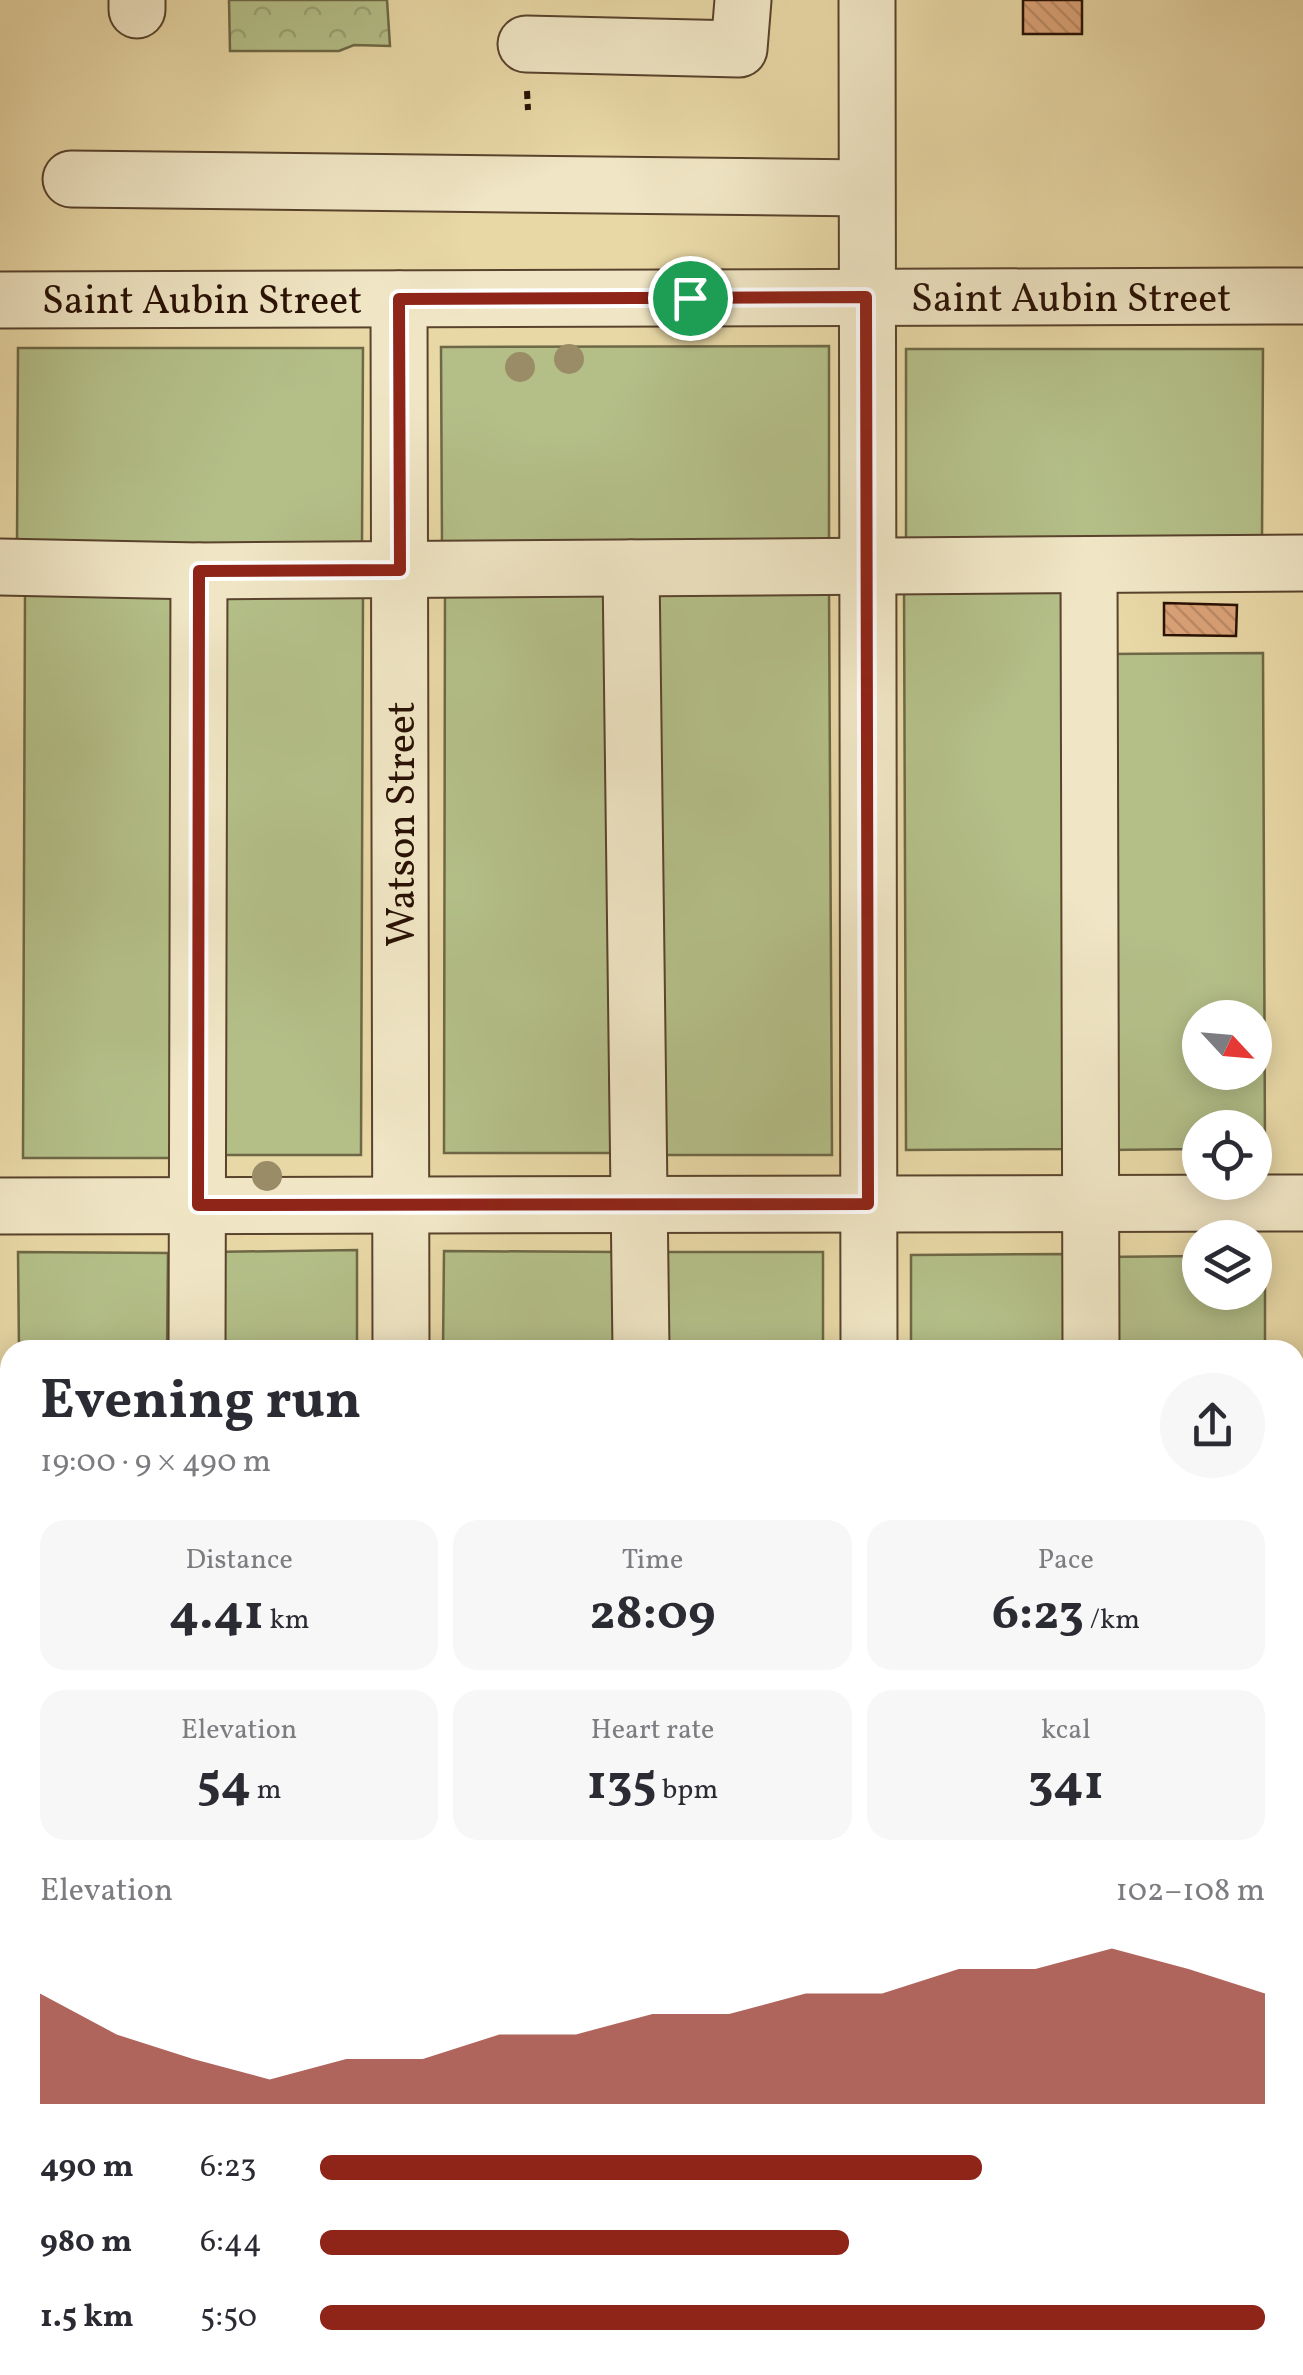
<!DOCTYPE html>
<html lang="en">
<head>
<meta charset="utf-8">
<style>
  body { margin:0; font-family:Vollkorn,serif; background:#f7f7f7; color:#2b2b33; height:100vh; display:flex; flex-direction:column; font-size:38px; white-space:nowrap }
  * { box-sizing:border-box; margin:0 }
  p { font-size:32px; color:#7c7c81 }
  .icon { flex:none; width:55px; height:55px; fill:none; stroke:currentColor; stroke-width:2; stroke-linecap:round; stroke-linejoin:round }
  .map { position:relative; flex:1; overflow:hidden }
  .side { position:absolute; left:0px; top:1340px; width:1305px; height:1035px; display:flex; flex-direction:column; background:#fff; border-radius:30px 30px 0 0; box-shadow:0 5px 25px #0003 }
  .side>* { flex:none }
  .needle { width:65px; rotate:116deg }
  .buttons { position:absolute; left:1182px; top:1000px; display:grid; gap:20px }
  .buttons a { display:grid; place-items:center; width:90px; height:90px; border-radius:50%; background:#fff; box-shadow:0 5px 25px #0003; font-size:50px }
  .pin { position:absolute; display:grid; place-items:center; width:85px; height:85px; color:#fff; margin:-42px; border:5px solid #fff; border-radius:50%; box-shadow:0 2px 10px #0007 }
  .round { display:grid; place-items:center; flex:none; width:105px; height:105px; border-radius:52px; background:#f7f7f7 }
  .head { display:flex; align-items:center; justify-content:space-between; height:170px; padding:0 40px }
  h1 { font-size:55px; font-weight:700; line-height:75px }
  .metrics { display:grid; grid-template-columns:repeat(3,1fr); gap:15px; height:170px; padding:10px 40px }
  .metrics div { display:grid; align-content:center; border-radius:25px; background:#f7f7f7; text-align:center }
  .metrics b { font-size:50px; font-weight:700 }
  .metrics small { font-size:28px; font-weight:400 }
  .metrics p { font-size:28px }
  .chart { height:280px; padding:20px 40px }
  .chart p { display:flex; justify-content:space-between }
  .chart svg { width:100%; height:180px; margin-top:10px; fill:#8f2418; opacity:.7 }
  ul { padding:0 40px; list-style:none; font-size:32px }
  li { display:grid; grid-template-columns:160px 120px 1fr; align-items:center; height:75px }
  li i { height:25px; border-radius:12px; background:#8f2418 }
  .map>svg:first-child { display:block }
  .grass { fill:#b4bf88; stroke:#6e6846; stroke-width:2.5; fill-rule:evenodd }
  .forest { fill:url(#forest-crowns); stroke:#6e6846; stroke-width:2.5 }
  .building { fill:url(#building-back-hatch); stroke:#291105; stroke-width:2.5 }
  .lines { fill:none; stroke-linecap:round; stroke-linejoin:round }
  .minor-casing { stroke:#59432d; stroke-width:59 }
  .path { stroke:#291105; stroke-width:6; stroke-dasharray:8 5; stroke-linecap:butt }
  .minor { stroke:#f0e6c5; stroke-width:55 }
  .tree { fill:#9a8c67 }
  .route-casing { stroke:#fff; stroke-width:20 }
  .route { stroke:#8f2418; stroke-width:12 }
  .labels { text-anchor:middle; stroke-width:8; stroke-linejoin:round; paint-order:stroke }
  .street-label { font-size:40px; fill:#291105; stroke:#f0e6c5 }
</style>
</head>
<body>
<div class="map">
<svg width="1303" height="2375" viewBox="0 0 1303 2375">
  <defs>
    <pattern id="forest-crowns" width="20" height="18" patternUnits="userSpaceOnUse" patternTransform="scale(2.5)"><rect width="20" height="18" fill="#b4bf88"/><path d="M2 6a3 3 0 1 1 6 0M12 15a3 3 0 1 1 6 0" fill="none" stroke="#9ba374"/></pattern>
    <pattern id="building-back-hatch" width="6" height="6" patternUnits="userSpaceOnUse" patternTransform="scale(2.5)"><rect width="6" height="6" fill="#dba378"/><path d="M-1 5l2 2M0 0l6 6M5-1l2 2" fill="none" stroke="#bc8b66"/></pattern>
  </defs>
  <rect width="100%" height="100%" fill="#e8d8a6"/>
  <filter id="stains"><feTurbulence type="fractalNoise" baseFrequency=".002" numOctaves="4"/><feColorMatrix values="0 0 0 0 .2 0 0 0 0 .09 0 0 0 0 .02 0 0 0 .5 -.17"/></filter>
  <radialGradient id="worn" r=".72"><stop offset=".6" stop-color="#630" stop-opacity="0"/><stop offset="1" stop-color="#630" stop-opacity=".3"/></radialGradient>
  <g class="grass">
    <path d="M 829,346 L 829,544 L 442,545 L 441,347 Z"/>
    <path d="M 18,348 L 363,348 L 362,544 L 17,544 Z"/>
    <path d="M 906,349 L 1263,349 L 1262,542 L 906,543 Z"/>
    <path d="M 1077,583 L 1079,1149 L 906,1150 L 904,585 Z"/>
    <path d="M 445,585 L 620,585 L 619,1153 L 444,1153 Z"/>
    <path d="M 829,588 L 832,1155 L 655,1155 L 653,589 Z"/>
    <path d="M 211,590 L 363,590 L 361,1155 L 209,1155 Z"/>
    <path d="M 177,592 L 176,1158 L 23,1158 L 25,593 Z"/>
    <path d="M 1263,653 L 1265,1149 L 1255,1149 L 1255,1128 L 1200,1128 L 1200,1149 L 1108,1150 L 1106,654 ZM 1200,1018 L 1255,1018 L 1255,1072 L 1200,1072 Z"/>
    <path d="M 357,1250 L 357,1350 L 211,1350 L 210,1252 Z"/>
    <path d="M 444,1251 L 618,1252 L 618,1350 L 443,1350 Z"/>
    <path d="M 18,1252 L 168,1253 L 167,1350 L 19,1350 Z"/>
    <path d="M 659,1252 L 823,1252 L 823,1350 L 660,1350 Z"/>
    <path d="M 1074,1254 L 1074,1350 L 911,1350 L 911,1255 Z"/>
    <path d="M 1200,1256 L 1200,1292 L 1255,1292 L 1255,1256 L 1265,1256 L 1265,1350 L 1101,1350 L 1101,1257 Z"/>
  </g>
  <path class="forest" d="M 229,0 L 387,0 L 390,46 L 354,45 L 339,51 L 230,51 Z"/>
  <g class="building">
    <rect x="1023" y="0" width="59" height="34"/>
    <path d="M 1164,603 L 1237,605 L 1236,636 L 1164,635 Z"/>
  </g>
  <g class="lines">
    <g class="minor-casing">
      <g id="minor">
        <path d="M 867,0 L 869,1350"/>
        <path d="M 137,10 L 137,0"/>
        <path d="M 526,44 L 739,49 L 743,0"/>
        <path d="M 71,179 L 866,188"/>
        <path d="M 399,299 L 401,1350"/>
        <path d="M 0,300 L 1303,296"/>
        <path d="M 0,567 L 199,571 L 1303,563"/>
        <path d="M 631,568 L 641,1350"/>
        <path d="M 1089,568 L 1091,1350"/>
        <path d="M 0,1206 L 1303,1203"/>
        <path d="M 197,1350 L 199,571"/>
        <path d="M 0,2109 L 10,2109"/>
        <path d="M 1295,2120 L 1303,2120"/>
        <path d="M 404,2365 L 404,2375"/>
        <path d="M 873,2365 L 873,2375"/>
      </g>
    </g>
    <path class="path" d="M 527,91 L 528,110"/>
    <use href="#minor" class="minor"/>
  </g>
  <g class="tree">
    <circle cx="569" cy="359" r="15"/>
    <circle cx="520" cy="367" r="15"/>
    <circle cx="267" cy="1176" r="15"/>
  </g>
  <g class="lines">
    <g class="route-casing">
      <path id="route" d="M 866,297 L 868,1204 L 198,1205 L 199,571 L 400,570 L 399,299 Z"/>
    </g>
    <use href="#route" class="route"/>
  </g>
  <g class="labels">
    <g class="street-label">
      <text x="1071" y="311">Saint Aubin Street</text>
      <text x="202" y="313">Saint Aubin Street</text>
      <text transform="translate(400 824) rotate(-90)" y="14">Watson Street</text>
    </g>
  </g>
  <rect width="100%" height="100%" filter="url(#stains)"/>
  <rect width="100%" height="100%" fill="url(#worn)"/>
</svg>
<div class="buttons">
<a><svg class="needle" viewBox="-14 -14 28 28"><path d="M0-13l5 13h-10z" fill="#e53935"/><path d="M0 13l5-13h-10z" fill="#7c7c81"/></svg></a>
<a><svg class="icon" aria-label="locate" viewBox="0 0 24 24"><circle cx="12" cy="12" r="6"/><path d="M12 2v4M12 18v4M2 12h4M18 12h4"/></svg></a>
<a><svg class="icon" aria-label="layers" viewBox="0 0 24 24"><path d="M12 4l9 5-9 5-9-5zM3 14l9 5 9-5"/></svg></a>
</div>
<div class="pin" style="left:690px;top:298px;background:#1e9e55"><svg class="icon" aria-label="arrive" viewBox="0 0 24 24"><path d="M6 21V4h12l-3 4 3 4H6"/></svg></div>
<section class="side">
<div class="head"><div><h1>Evening run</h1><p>19:00 · 9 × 490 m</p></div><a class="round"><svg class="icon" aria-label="share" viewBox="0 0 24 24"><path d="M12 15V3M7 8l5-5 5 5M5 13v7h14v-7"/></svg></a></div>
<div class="metrics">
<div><p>Distance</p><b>4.41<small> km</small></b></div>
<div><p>Time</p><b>28:09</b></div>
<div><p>Pace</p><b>6:23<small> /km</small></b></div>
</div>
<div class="metrics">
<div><p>Elevation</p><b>54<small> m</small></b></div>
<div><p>Heart rate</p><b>135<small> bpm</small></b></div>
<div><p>kcal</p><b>341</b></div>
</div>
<div class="chart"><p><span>Elevation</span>102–108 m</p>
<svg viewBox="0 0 160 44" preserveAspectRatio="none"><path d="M0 44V17L10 27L20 33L30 38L40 33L50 33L60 27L70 27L80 22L90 22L100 17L110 17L120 11L130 11L140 6L150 11L160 17V44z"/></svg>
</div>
<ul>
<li><b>490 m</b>6:23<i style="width:70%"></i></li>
<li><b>980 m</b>6:44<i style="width:56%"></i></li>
<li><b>1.5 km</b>5:50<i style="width:100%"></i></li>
</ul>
</section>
</div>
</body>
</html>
